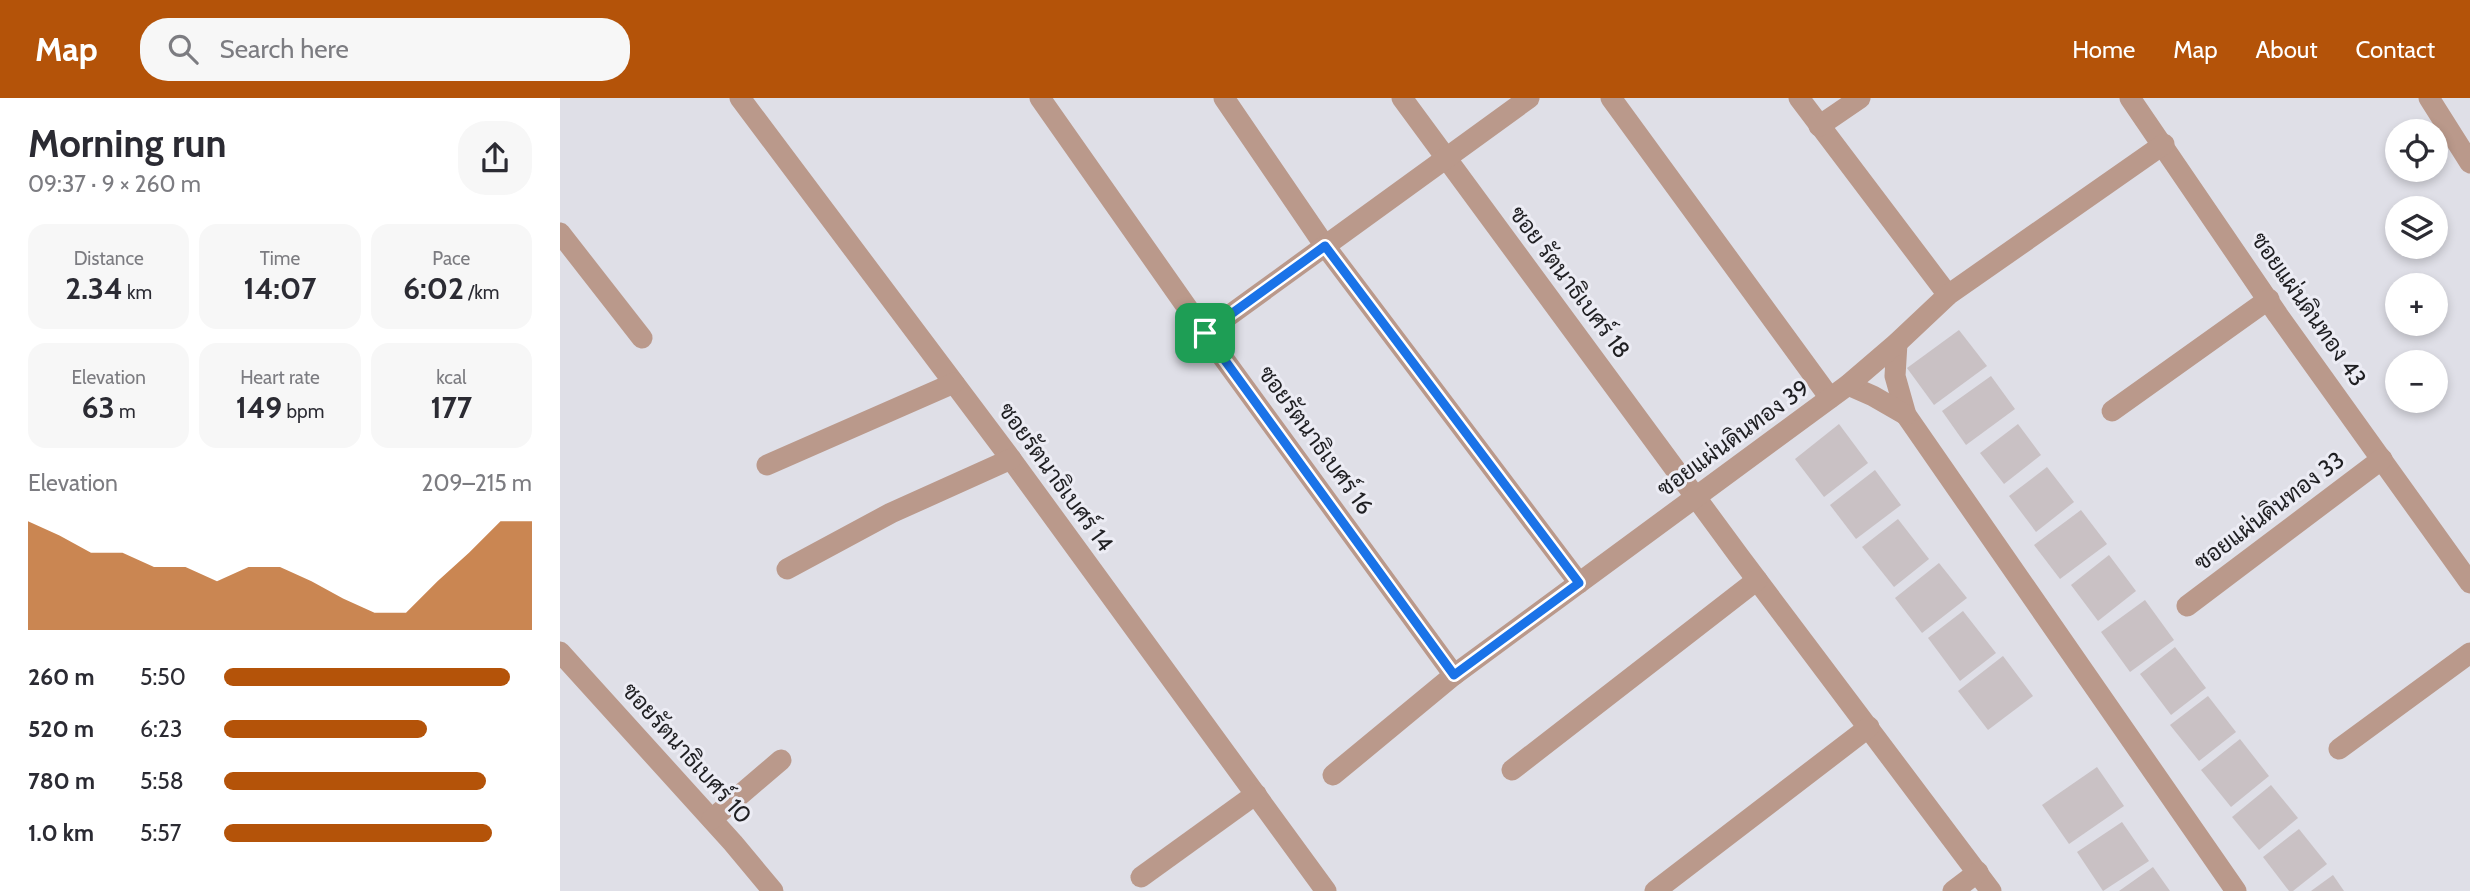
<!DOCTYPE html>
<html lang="en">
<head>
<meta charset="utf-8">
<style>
  body { margin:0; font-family:Cabin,Sarabun,sans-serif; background:#f7f7f7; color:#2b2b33; height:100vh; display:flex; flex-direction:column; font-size:26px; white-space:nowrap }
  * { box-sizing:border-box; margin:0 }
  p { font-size:23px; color:#7c7c81 }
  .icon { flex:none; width:38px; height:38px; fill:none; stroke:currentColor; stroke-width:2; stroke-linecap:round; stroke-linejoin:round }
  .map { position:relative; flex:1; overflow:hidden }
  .drawer { display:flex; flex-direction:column; background:#fff; width:560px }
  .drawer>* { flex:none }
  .fabs { position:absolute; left:1825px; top:21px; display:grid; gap:14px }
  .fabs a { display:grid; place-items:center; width:63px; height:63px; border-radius:50%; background:#fff; box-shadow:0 4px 10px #0003; font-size:35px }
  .pin { position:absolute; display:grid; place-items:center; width:60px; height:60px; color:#fff; margin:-30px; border-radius:14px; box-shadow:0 4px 10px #0006 }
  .round { display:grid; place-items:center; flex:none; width:74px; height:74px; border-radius:28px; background:#f7f7f7 }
  .overview { display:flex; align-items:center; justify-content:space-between; height:119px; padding:0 28px }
  h1 { font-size:38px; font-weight:700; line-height:52px }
  .stats { display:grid; grid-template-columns:repeat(3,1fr); gap:10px; height:119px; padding:7px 28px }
  .stats div { display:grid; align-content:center; border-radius:18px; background:#f7f7f7; text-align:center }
  .stats b { font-size:30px; font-weight:700 }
  .stats small { font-size:19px; font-weight:400 }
  .stats p { font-size:19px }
  .chart { height:196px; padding:14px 28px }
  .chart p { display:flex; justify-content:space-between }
  .chart svg { width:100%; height:126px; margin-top:7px; fill:#b45309; opacity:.7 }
  ul { padding:0 28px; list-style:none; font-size:23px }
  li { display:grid; grid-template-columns:112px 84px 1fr; align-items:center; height:52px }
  li i { height:18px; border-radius:9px; background:#b45309 }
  header { display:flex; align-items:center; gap:42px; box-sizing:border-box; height:98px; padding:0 35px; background:#b45309; color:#fff }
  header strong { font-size:33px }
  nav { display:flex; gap:38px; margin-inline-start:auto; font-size:24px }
  .search { width:490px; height:63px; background:#f7f7f7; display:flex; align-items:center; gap:18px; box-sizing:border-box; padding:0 24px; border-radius:28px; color:#7c7c81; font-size:26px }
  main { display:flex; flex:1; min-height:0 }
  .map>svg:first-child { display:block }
  .building { fill:#c9c1c4 }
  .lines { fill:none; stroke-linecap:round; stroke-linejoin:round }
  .minor { stroke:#ba998b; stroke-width:21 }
  .route-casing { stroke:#fff; stroke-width:14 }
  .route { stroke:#1a73e8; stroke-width:9 }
  .labels { text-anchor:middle; stroke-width:6; stroke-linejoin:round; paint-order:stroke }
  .street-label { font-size:23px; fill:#1f1f22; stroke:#ececf4 }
</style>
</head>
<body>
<header>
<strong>Map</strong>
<div class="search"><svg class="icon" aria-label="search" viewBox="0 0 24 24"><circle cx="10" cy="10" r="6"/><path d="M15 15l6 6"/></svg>Search here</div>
<nav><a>Home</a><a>Map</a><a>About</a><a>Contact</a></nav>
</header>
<main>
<section class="drawer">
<div class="overview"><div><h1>Morning run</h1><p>09:37 · 9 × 260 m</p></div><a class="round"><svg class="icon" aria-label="share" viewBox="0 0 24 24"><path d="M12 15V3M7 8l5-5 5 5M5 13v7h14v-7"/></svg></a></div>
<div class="stats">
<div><p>Distance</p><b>2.34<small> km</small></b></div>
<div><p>Time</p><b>14:07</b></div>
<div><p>Pace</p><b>6:02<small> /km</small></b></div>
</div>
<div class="stats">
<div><p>Elevation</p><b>63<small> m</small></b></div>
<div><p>Heart rate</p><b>149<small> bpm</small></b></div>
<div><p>kcal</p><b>177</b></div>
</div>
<div class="chart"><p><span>Elevation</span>209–215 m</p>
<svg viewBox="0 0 160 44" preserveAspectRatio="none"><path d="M0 44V6L10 11L20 17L30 17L40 22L50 22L60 27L70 22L80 22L90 27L100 33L110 38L120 38L130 27L140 17L150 6L160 6V44z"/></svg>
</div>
<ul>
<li><b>260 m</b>5:50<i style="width:93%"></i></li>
<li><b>520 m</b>6:23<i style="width:66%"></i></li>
<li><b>780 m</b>5:58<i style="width:85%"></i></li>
<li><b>1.0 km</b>5:57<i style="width:87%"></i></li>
</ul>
</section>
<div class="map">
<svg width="1910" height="793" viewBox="0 0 1910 793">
  <rect width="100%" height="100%" fill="#dfdfe7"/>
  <g class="building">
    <path d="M 1399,232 L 1427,268 L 1374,307 L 1347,270 Z"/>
    <path d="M 1431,278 L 1455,311 L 1406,347 L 1382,313 Z"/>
    <path d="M 1279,326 L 1308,365 L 1264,399 L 1235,361 Z"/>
    <path d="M 1458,326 L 1481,357 L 1444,386 L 1420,355 Z"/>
    <path d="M 1487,369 L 1514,404 L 1476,434 L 1449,398 Z"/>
    <path d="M 1315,372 L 1341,407 L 1296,441 L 1270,407 Z"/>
    <path d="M 1521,412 L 1547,446 L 1500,481 L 1474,447 Z"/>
    <path d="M 1338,421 L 1369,461 L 1334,489 L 1302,449 Z"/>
    <path d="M 1549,457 L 1576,493 L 1538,523 L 1511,487 Z"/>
    <path d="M 1379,465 L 1407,500 L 1362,535 L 1335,500 Z"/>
    <path d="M 1585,502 L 1614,542 L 1570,574 L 1541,534 Z"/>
    <path d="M 1403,513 L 1436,555 L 1400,583 L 1368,540 Z"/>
    <path d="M 1615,549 L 1646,590 L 1611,617 L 1580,576 Z"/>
    <path d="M 1443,558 L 1473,598 L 1428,632 L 1398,593 Z"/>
    <path d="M 1648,598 L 1676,634 L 1639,663 L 1610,627 Z"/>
    <path d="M 1680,641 L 1709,678 L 1671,709 L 1641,672 Z"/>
    <path d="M 1537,669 L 1564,708 L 1509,746 L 1482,707 Z"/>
    <path d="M 1711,687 L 1738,720 L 1699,752 L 1672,719 Z"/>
    <path d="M 1562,724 L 1589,763 L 1543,793 L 1517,754 Z"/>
    <path d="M 1739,731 L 1767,766 L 1733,793 L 1729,793 L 1703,759 Z"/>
    <path d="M 1593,769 L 1610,793 L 1559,793 Z"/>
    <path d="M 1773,777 L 1784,793 L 1751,793 Z"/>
  </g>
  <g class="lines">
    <g class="minor">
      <path d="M 180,0 L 451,361 L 766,793"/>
      <path d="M 480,0 L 645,235 L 894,577"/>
      <path d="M 664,0 L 765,148 L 1019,485"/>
      <path d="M 842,0 L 1179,458 L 1431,793"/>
      <path d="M 1051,0 L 1270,300"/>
      <path d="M 1239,0 L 1388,197"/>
      <path d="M 1570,0 L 1718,217 L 1910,485"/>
      <path d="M 1869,0 L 1910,65"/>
      <path d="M 1259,28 L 1300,0"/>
      <path d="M 0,135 L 82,240"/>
      <path d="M 645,235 L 969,0"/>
      <path d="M 1337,245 L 1335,278 L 1346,317 L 1676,793"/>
      <path d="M 1288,287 L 1313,298 L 1346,317"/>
      <path d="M 1552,313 L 1709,201"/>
      <path d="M 207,367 L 394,285"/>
      <path d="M 227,471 L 331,415 L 451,361"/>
      <path d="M 1627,508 L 1822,361"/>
      <path d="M 0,554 L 173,745 L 213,793"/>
      <path d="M 1779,651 L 1910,555"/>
      <path d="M 952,672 L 1197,482"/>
      <path d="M 773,677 L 894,577 L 1288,287 L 1337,245 L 1388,197 L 1604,46"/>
      <path d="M 152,721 L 221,662"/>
      <path d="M 581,779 L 696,696"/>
      <path d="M 1095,793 L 1309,629"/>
      <path d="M 1393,793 L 1418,774"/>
    </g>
  </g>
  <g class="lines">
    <g class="route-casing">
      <path id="route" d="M 765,148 L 1019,485 L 894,577 L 645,235 Z"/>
    </g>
    <use href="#route" class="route"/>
  </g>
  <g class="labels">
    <g class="street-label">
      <text transform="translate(1010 184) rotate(53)" y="8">ซอย รัตนาธิเบศร์ 18</text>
      <text transform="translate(1749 211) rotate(55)" y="8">ซอยแผ่นดินทอง 43</text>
      <text transform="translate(1173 340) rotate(-36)" y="8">ซอยแผ่นดินทอง 39</text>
      <text transform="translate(756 342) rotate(54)" y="8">ซอยรัตนาธิเบศร์ 16</text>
      <text transform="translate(496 379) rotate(54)" y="8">ซอยรัตนาธิเบศร์ 14</text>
      <text transform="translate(1709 413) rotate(-37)" y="8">ซอยแผ่นดินทอง 33</text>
      <text transform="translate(127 655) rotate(48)" y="8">ซอยรัตนาธิเบศร์ 10</text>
    </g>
  </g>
</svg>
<div class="fabs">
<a><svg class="icon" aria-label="locate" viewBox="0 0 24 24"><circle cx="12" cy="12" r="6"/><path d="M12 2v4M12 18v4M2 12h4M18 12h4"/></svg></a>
<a><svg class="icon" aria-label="layers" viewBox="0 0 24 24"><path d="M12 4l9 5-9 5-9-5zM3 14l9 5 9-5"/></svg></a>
<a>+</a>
<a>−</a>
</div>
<div class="pin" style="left:645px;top:235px;background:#1e9e55"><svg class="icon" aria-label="arrive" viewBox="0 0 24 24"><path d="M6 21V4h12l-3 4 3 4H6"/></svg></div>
</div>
</main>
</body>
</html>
